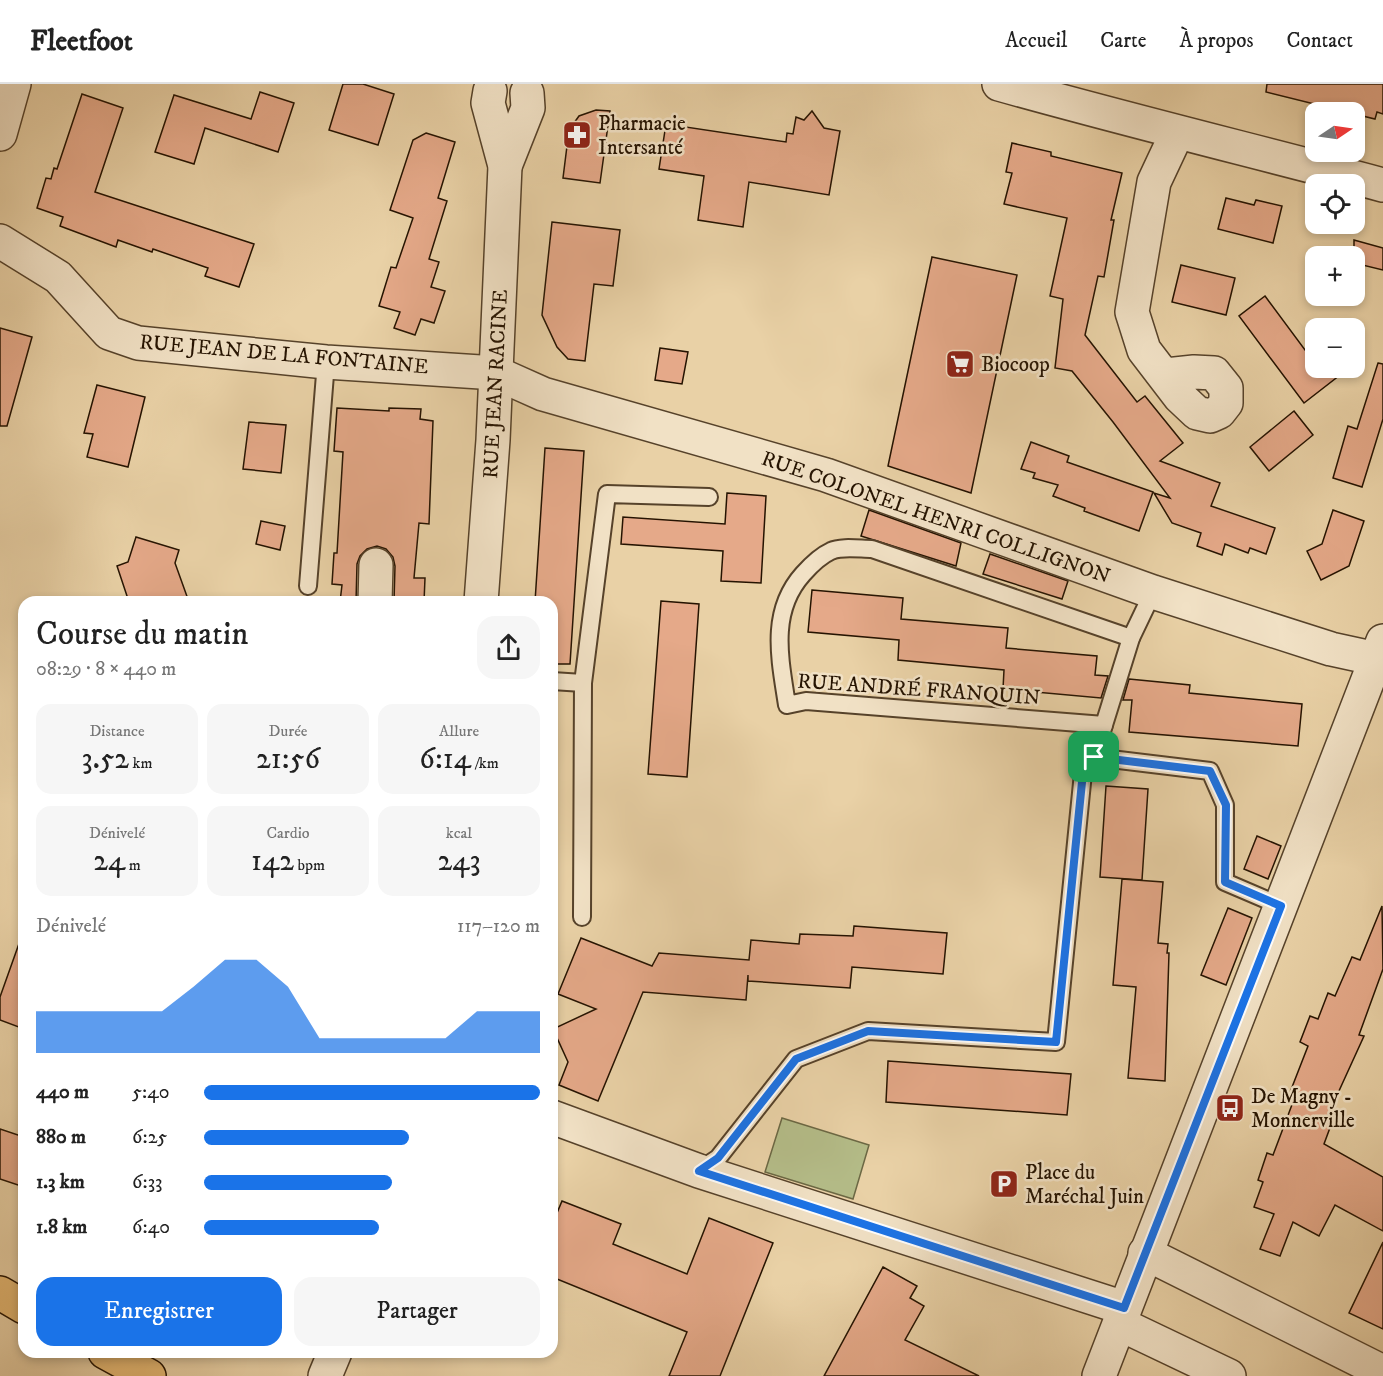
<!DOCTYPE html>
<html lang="fr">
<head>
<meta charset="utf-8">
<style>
  body { margin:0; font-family:"IM FELL DW Pica",serif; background:#f6f6f6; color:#222; height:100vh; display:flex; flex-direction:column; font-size:22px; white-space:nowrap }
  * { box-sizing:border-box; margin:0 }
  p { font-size:20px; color:#767676 }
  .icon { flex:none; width:33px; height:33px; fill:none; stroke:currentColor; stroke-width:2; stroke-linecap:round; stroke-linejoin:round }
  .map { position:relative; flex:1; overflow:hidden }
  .drawer { position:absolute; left:18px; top:512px; width:540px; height:762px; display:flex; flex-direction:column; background:#fff; border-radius:18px; box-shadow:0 3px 9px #0003 }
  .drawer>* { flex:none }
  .needle { width:39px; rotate:77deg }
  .controls { position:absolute; left:1305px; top:18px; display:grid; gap:12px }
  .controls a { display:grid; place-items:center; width:60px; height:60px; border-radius:12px; background:#fff; box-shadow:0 3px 9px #0003; font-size:30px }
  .pin { position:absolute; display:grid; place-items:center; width:51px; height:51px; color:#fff; margin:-26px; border-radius:12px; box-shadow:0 3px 9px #0006 }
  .round { display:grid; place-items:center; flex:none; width:63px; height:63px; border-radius:18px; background:#f6f6f6 }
  .summary { display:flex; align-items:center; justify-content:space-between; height:102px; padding:0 18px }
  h1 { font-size:33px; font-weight:600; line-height:45px }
  .stats { display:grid; grid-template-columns:repeat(3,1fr); gap:9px; height:102px; padding:6px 18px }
  .stats div { display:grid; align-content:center; border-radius:15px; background:#f6f6f6; text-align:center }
  .stats b { font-size:30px; font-weight:600 }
  .stats small { font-size:16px; font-weight:400 }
  .stats p { font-size:16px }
  .chart { height:168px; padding:12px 18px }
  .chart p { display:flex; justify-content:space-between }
  .chart svg { width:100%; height:108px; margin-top:6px; fill:#1a73e8; opacity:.7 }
  .cta { display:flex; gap:12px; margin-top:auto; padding:12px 18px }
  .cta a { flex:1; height:69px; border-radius:18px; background:#1a73e8; color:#fff; font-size:24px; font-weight:600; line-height:69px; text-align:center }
  .cta a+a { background:#f6f6f6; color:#222 }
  ul { padding:0 18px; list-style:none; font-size:20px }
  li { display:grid; grid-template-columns:96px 72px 1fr; align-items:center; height:45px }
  li i { height:15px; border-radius:8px; background:#1a73e8 }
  header { display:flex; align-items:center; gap:36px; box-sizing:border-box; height:84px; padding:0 30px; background:#fff; border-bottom:2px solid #e0e0e0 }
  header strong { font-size:28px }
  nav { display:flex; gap:33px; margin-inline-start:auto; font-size:21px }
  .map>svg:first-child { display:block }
  .green { fill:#b4bc88; stroke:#6c6844; stroke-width:1.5 }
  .building { fill:#e5a989; stroke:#251301; stroke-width:1.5 }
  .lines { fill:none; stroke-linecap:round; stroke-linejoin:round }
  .lane-casing { stroke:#56422a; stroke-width:20 }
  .street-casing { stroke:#56422a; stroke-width:36 }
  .primary-casing { stroke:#251301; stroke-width:36 }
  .lane { stroke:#f1e1c5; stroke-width:16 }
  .street { stroke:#f1e1c5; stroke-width:33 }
  .primary { stroke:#e4b873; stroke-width:33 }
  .route-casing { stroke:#fff; stroke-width:12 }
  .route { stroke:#1a73e8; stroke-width:8 }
  .labels { text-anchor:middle; stroke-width:5; stroke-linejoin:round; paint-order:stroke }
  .poi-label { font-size:21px; fill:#251301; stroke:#f1e1c5; text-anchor:start }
  .street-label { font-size:21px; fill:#251301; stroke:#f1e1c5 }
</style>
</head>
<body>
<header>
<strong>Fleetfoot</strong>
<nav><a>Accueil</a><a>Carte</a><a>À propos</a><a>Contact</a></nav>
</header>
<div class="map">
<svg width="1383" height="1292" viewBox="0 0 1383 1292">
  <rect width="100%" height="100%" fill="#e9d1a6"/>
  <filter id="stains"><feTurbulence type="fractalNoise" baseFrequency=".00333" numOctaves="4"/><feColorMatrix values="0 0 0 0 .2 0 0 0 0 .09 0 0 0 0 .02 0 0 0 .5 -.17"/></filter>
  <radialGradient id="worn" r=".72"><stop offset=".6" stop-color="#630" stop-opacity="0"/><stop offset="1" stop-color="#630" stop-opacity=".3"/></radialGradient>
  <path class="green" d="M 782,1034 L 869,1061 L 853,1115 L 765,1088 Z"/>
  <g class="building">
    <path d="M 343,0 L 363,0 L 394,10 L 378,61 L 329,46 Z"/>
    <path d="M 1267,0 L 1383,0 L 1383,30 L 1377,28 L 1375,35 L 1266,8 Z"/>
    <path d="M 260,8 L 294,19 L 278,68 L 205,44 L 194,80 L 155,68 L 174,11 L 251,35 Z"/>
    <path d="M 82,10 L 123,24 L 95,108 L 254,160 L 239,203 L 205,192 L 208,184 L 153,165 L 152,168 L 118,156 L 116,163 L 60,142 L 63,133 L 37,124 L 46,94 L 51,95 L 54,84 L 57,85 Z"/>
    <path d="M 596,26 L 610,27 L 600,99 L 563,94 L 569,46 L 579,32 Z"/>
    <path d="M 812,27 L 824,44 L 840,47 L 829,111 L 749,98 L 743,143 L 698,136 L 704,92 L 659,85 L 666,40 L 786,58 L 787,49 L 793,50 L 796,33 L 804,36 Z"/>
    <path d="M 426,49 L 455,58 L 438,114 L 447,117 L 429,175 L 439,178 L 431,203 L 445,207 L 434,239 L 421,235 L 415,251 L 394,244 L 400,228 L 379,222 L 391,183 L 396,184 L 413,134 L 390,126 L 413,56 Z"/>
    <path d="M 1012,59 L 1051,68 L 1051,72 L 1122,89 L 1111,136 L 1114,136 L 1104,193 L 1098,192 L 1085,251 L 1137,318 L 1145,312 L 1183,359 L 1160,377 L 1220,399 L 1211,422 L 1275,444 L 1266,470 L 1250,464 L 1248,469 L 1225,460 L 1222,471 L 1197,462 L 1201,449 L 1172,439 L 1154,409 L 1170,414 L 1113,338 L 1072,287 L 1055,284 L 1063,215 L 1050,212 L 1067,134 L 1004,120 L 1012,89 L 1006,88 Z"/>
    <path d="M 1226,114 L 1254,121 L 1256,116 L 1282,122 L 1273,159 L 1218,145 Z"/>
    <path d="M 552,138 L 620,146 L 613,202 L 594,200 L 585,277 L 568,275 L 557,263 L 542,231 Z"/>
    <path d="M 1354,156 L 1383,164 L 1383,186 L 1354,179 Z"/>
    <path d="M 932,173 L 1017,191 L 971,409 L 888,382 Z"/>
    <path d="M 1181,181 L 1235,194 L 1226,231 L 1172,218 Z"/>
    <path d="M 1265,212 L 1305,266 L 1316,257 L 1316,284 L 1349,284 L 1304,319 L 1239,232 Z"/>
    <path d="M 0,244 L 32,253 L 7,342 L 0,342 Z"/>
    <path d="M 660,264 L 688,268 L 682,300 L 655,296 Z"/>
    <path d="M 1378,279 L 1383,280 L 1383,335 L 1362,403 L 1333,394 L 1348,342 L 1357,345 Z"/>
    <path d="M 97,301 L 145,313 L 128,383 L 87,373 L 93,350 L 84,349 Z"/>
    <path d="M 337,324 L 389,327 L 389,324 L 421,325 L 420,335 L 433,337 L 429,440 L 419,439 L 414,494 L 425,494 L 424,518 L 394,518 L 395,482 L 393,473 L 386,465 L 377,462 L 367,465 L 360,472 L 357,480 L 356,518 L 340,518 L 342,501 L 332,500 L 334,469 L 337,469 L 343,368 L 334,367 Z"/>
    <path d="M 1294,327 L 1313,351 L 1269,387 L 1250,363 Z"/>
    <path d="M 249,338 L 286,341 L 281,389 L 243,385 Z"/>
    <path d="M 1031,358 L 1069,372 L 1067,378 L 1153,408 L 1139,447 L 1084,427 L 1085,424 L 1053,412 L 1058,401 L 1033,394 L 1035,389 L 1021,385 Z"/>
    <path d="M 545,364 L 584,367 L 570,580 L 552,580 L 552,518 L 535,518 Z"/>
    <path d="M 727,409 L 766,412 L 761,499 L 721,497 L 723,467 L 621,460 L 623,433 L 725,440 Z"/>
    <path d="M 869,426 L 961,459 L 956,482 L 861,452 Z"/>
    <path d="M 1333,426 L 1364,437 L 1349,482 L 1321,496 L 1307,467 L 1322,460 Z"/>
    <path d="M 261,437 L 285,442 L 280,466 L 256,460 Z"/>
    <path d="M 136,453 L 179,466 L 175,479 L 189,518 L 129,518 L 117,482 L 128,478 Z"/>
    <path d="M 990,470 L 1068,497 L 1062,515 L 983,490 Z"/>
    <path d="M 812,506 L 903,514 L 901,535 L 1008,544 L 1006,564 L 1097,572 L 1095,591 L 1108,592 L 1101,614 L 1003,605 L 1004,586 L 898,576 L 899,556 L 808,548 Z"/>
    <path d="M 661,517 L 699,520 L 687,693 L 648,690 Z"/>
    <path d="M 1129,595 L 1190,601 L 1189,609 L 1302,620 L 1298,662 L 1129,648 L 1132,616 L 1123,616 Z"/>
    <path d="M 1106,702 L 1148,705 L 1142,796 L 1100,793 Z"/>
    <path d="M 1257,752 L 1281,762 L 1268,795 L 1244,785 Z"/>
    <path d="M 1122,795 L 1163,798 L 1158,859 L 1168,860 L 1167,869 L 1169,869 L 1165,997 L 1128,994 L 1136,903 L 1113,901 Z"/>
    <path d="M 1382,822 L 1383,885 L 1359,951 L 1364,952 L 1328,1031 L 1334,1033 L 1324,1060 L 1383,1093 L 1383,1147 L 1335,1121 L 1319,1152 L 1293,1138 L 1280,1172 L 1260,1165 L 1274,1130 L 1254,1123 L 1263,1098 L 1258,1096 L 1267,1069 L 1273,1071 L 1293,1018 L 1287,1016 L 1308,962 L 1300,958 L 1310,932 L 1318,935 L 1328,909 L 1335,912 L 1352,873 L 1360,876 Z"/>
    <path d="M 1228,824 L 1252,834 L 1226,901 L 1201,891 Z"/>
    <path d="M 854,842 L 947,849 L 943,890 L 852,883 L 850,904 L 748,897 L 748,891 L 746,916 L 643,908 L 598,1017 L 559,1001 L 568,978 L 553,945 L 596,925 L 558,910 L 581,854 L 652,882 L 659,869 L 749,876 L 751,856 L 799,860 L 800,850 L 853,852 Z"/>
    <path d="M 21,854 L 24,855 L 24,945 L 0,936 L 0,913 Z"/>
    <path d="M 888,977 L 1071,990 L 1067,1031 L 886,1018 Z"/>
    <path d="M 0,1045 L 24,1053 L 24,1103 L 0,1095 Z"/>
    <path d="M 562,1117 L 621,1140 L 613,1160 L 687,1190 L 709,1134 L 773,1159 L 720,1292 L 669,1292 L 687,1248 L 552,1193 L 552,1141 Z"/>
    <path d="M 1383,1158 L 1383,1245 L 1349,1229 Z"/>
    <path d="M 883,1183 L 917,1202 L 910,1214 L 924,1222 L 905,1256 L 979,1292 L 824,1292 Z"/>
  </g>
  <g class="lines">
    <g class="lane-casing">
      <g id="lane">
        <path d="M 308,502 L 326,278"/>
        <path d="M 552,597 L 583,599"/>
        <path d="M 1104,641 L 806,617 L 787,621 C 780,575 769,528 803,490 C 811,481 820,472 831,467 C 841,462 860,465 872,465 L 1131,554"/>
        <path d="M 1094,673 L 1210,687 L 1225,721 L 1225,798 L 1281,822"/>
        <path d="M 582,833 L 583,599 L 607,410 L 709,413"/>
        <path d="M 700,1086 L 718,1074 L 796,975 L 868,947 L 1056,958 L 1083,689 L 1094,673 L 1131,554 L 1153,508"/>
      </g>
    </g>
    <g class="street-casing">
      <g id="street">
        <path d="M 999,0 C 1127,36 1255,67 1383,101"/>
        <path d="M 0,50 L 14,0"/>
        <path d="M 505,82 L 528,24 L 527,9"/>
        <path d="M 0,157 L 58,193 L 109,249 L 138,259 L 326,278 L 496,289 L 543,310 L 826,391 L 1153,508 L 1331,565 L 1377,575"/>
        <path d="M 1166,291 L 1194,288 L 1214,289 L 1226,304 L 1226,319 L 1219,328 L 1210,332 L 1197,329 L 1180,313 L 1144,266 L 1132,228 L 1154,98 L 1177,49"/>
        <path d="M 375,518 L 376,481"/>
        <path d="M 481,518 L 493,356 L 505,82 L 488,19 L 490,7"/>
        <path d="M 552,1033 L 699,1087 L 1124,1224"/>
        <path d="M 1145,1169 L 1383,1288"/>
        <path d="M 1120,1240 L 1229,1292"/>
        <path d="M 325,1292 L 335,1268"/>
        <path d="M 1099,1292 L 1383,557"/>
      </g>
    </g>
    <g class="primary-casing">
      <g id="primary">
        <path d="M 0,1209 L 24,1223"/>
        <path d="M 105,1268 L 149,1292"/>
      </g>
    </g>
    <use href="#lane" class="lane"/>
    <use href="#street" class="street"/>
    <use href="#primary" class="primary"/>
  </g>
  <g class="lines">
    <g class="route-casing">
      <path id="route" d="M 1094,673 L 1210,687 L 1226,721 L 1225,798 L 1281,822 L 1124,1224 L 699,1087 L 718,1074 L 796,975 L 868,947 L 1056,958 L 1083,688 Z"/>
    </g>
    <use href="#route" class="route"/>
  </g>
  <defs>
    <g id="pharmacy-square" transform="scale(1.5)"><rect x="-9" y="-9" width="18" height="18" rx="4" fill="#8f2418" stroke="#f1e1c5"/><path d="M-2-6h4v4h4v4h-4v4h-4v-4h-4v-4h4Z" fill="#fff"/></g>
    <g id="supermarket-square" transform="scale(1.5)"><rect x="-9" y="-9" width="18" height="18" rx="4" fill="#8f2418" stroke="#f1e1c5"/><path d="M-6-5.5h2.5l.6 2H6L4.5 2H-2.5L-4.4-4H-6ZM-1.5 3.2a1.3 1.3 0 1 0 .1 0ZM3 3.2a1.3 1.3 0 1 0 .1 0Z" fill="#fff"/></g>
    <g id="bus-square" transform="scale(1.5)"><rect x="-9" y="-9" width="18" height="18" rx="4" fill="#8f2418" stroke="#f1e1c5"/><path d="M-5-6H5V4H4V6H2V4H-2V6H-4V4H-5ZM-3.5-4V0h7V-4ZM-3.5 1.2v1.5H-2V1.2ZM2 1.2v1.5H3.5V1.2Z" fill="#fff"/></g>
    <g id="parking-square" transform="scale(1.5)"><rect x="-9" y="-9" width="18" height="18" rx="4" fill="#8f2418" stroke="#f1e1c5"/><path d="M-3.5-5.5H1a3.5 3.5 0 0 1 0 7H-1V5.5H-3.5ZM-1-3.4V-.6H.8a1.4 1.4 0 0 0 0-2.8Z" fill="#fff"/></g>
  </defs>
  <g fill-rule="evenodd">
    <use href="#pharmacy-square" x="577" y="51"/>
    <use href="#supermarket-square" x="960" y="280"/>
    <use href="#bus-square" x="1230" y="1024"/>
    <use href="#parking-square" x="1004" y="1100"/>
  </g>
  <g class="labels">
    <g class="poi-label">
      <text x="598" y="46">Pharmacie<tspan x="598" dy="24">Intersanté</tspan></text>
      <text x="981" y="287">Biocoop</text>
      <text x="1251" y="1019">De Magny -<tspan x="1251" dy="24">Monnerville</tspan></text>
      <text x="1025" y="1095">Place du<tspan x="1025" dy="24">Maréchal Juin</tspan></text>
    </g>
    <g class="street-label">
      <text transform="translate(284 270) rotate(5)" y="7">RUE JEAN DE LA FONTAINE</text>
      <text transform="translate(495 300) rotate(-87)" y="7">RUE JEAN RACINE</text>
      <text transform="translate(936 433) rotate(19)" y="7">RUE COLONEL HENRI COLLIGNON</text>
      <text transform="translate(919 605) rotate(4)" y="7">RUE ANDRÉ FRANQUIN</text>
    </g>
  </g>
  <rect width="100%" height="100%" filter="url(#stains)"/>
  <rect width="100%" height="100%" fill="url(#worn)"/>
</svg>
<div class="controls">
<a><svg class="needle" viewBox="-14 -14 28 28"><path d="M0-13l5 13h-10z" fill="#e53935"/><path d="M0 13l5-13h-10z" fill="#767676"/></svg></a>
<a><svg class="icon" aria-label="locate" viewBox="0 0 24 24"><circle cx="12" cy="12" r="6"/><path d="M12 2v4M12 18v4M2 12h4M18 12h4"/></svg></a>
<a>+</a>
<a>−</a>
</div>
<div class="pin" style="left:1094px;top:673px;background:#1e9e55"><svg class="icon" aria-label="arrive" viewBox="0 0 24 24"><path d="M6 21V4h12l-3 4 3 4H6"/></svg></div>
<section class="drawer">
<div class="summary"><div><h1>Course du matin</h1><p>08:29 · 8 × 440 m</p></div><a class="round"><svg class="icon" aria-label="share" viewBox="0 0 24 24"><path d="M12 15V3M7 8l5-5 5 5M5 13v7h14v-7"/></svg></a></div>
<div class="stats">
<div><p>Distance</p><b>3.52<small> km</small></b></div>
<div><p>Durée</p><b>21:56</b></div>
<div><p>Allure</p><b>6:14<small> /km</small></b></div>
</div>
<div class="stats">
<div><p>Dénivelé</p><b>24<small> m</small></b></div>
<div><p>Cardio</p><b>142<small> bpm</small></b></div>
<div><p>kcal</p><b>243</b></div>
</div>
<div class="chart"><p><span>Dénivelé</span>117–120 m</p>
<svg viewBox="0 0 160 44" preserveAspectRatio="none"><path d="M0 44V27L10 27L20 27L30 27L40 27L50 17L60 6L70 6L80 17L90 38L100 38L110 38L120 38L130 38L140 27L150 27L160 27V44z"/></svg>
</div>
<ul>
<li><b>440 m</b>5:40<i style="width:100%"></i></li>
<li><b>880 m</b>6:25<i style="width:61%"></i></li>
<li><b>1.3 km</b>6:33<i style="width:56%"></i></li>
<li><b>1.8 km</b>6:40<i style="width:52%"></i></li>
</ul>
<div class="cta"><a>Enregistrer</a><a>Partager</a></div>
</section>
</div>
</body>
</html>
